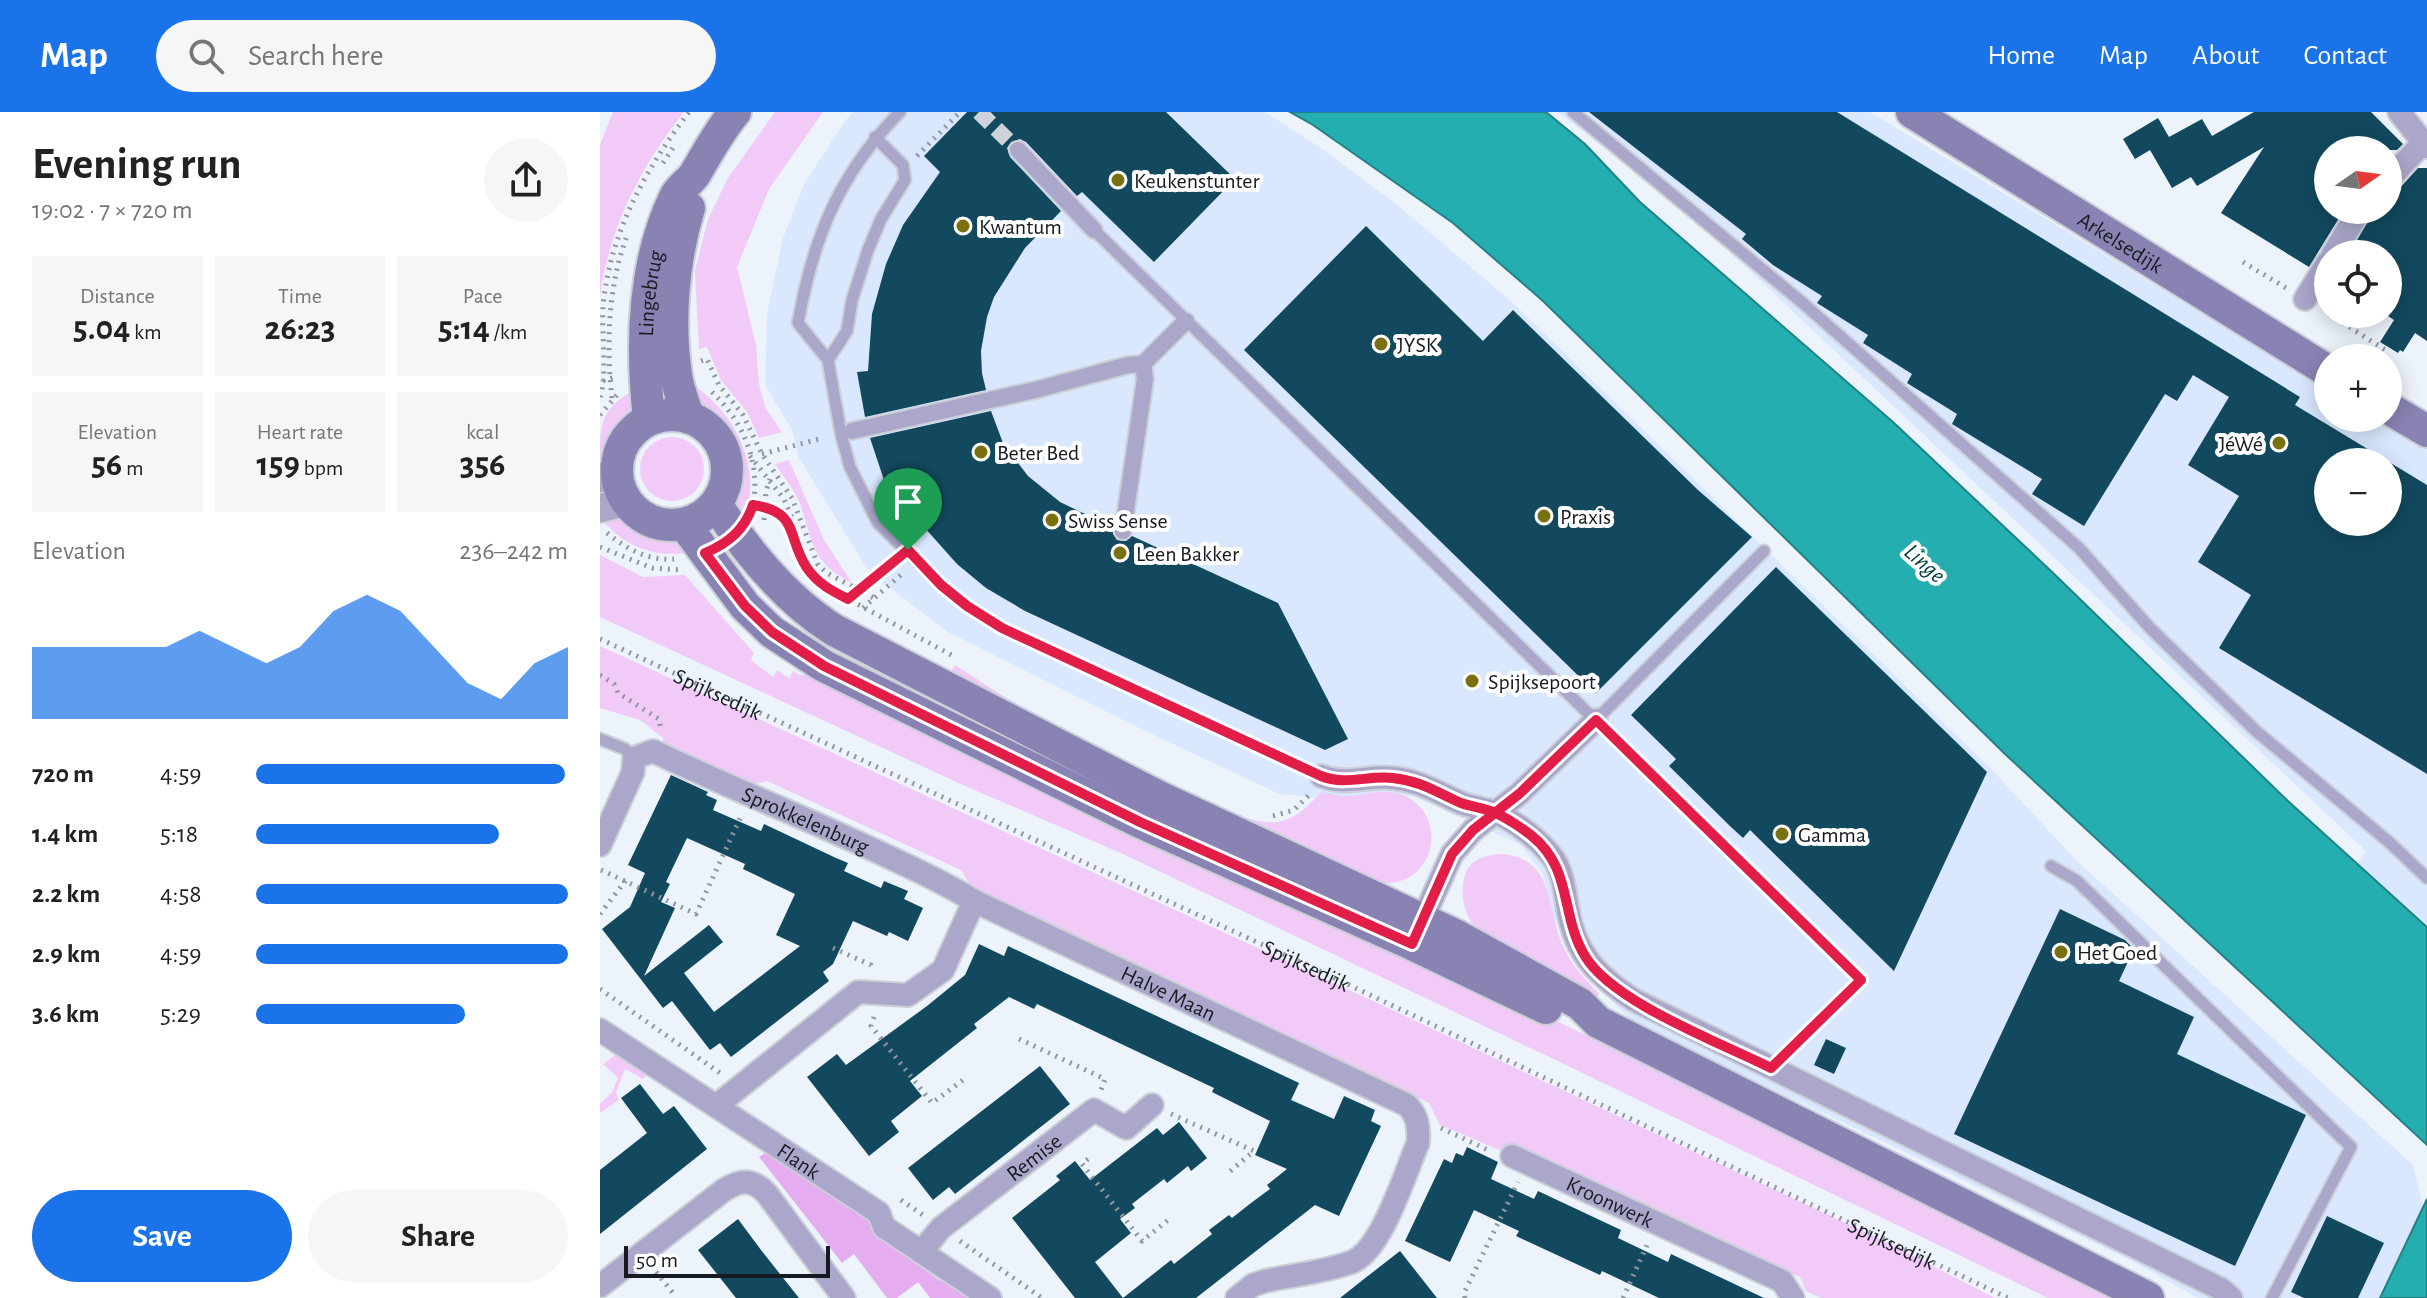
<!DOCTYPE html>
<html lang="en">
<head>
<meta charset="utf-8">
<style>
  :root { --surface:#fff; --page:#f6f6f6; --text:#222; --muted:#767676; --accent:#1a73e8 }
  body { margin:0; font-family:"Alegreya Sans",sans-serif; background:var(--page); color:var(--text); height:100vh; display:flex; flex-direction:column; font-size:30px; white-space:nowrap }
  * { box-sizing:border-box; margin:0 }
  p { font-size:26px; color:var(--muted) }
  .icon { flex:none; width:44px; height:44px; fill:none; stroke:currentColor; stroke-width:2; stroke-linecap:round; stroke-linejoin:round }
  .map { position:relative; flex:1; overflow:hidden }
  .panel { display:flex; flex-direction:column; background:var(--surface); width:600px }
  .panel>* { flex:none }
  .needle { width:52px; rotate:76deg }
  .tools { position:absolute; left:1714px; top:24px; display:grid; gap:16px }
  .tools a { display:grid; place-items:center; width:88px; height:88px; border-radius:50%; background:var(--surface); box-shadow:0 4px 20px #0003; font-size:40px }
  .scale { position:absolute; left:24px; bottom:20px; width:206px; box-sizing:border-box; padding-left:8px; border:4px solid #161b22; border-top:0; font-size:22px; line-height:28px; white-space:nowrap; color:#161b22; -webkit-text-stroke:6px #fff; paint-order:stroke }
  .pin { position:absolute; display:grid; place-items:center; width:68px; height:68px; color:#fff; margin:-82px -34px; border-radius:50% 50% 50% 0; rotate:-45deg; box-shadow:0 0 8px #0007 }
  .pin .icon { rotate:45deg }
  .round { display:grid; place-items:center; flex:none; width:84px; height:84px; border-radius:42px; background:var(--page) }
  .headline { display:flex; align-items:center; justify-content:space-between; height:136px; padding:0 32px }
  h1 { font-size:44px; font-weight:700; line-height:60px }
  .metrics { display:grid; grid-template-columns:repeat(3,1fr); gap:12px; height:136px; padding:8px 32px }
  .metrics div { display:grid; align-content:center; border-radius:0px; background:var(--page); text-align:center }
  .metrics b { font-size:34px; font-weight:700 }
  .metrics small { font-size:22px; font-weight:400 }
  .metrics p { font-size:22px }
  .chart { height:224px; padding:16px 32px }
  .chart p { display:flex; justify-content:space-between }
  .chart svg { width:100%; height:144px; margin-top:8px; fill:var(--accent); opacity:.7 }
  .button { display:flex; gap:16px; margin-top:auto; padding:16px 32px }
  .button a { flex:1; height:92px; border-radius:48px; background:var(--accent); color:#fff; font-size:32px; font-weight:700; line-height:92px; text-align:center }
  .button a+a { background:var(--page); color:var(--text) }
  ul { padding:0 32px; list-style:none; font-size:26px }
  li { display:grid; grid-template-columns:128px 96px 1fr; align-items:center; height:60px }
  li i { height:20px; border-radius:10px; background:var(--accent) }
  header { display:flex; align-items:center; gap:48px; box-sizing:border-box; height:112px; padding:0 40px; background:var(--accent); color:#fff }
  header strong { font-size:38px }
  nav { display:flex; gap:44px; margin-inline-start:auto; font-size:28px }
  .search { width:560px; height:72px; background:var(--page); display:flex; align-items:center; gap:20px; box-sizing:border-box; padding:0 28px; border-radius:44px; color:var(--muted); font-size:30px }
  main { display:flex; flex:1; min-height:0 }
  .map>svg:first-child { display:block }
</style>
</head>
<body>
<header>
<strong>Map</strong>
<div class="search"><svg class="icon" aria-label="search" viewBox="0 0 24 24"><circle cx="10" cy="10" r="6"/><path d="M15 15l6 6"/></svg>Search here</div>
<nav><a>Home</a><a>Map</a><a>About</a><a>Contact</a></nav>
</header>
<main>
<section class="panel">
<div class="headline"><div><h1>Evening run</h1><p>19:02 · 7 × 720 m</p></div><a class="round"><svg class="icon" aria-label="share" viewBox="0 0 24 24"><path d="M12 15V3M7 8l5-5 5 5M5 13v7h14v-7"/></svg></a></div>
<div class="metrics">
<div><p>Distance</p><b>5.04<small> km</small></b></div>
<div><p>Time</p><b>26:23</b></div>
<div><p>Pace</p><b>5:14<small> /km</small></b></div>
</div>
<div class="metrics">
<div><p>Elevation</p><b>56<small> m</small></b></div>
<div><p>Heart rate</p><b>159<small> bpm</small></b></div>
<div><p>kcal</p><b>356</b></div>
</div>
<div class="chart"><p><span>Elevation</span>236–242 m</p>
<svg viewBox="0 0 160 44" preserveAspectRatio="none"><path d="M0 44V22L10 22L20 22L30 22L40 22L50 17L60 22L70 27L80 22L90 11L100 6L110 11L120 22L130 33L140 38L150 27L160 22V44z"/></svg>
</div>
<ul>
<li><b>720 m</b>4:59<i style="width:99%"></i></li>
<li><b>1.4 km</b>5:18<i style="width:78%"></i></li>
<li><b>2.2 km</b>4:58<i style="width:100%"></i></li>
<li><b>2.9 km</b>4:59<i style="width:100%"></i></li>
<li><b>3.6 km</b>5:29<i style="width:67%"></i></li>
</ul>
<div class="button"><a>Save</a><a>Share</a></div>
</section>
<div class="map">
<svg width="1827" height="1186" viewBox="0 0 1827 1186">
  <rect width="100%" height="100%" fill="#edf3fb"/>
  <path fill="#d9e8ff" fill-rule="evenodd" d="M253 0H665L718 34 800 95 914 192 1393 659 1478 750 1813 1053 1826 1108 1793 1186H1598L1528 1147 1033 910 996 874 981 853 954 805 943 762 921 733 813 684 733 687 679 682 541 617 348 520 269 460 199 346 192 318 165 273 167 202 182 129 204 72 245 9Z
    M958 0H1270L1728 278V306H1774L1827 338V812L1757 752 1766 739 1083 96ZM1728 350H1788V410H1728Z"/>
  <path fill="#f1caf8" d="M13 0H84C41 54 9 116 0 185V33Z
    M175 0H223L169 77 137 155 156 233 159 272 166 297 182 320 159 326 147 300 121 268 107 235 99 237 95 159 108 107 128 66Z
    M91 272C135 298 166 360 142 409L133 390 138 359 132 330 124 316 100 293Z
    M36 277 34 297 0 350C0 311 0 297 36 277Z
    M40 357a32 32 0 1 1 64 0a32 32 0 1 1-64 0Z
    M189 348 224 428 252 471C208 448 214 429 199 389 193 376 183 364 175 352Z
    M14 403 81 429 91 440C55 447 22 434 0 405Z
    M0 443 43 465 85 463 154 541 151 548 173 565 177 558 189 566 193 559 199 563H219L894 878 1516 1186H1448L966 953 523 742 363 673 0 505Z
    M0 534 773 889 1284 1129 1395 1186H1221L1206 1179 1200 1165 919 1035 907 1041 840 1013 829 991 377 784 361 758 167 669 151 673 63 630V626L40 608 0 596Z
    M355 553 417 593 625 700C671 714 687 719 721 680 729 681 737 684 745 684 765 684 780 676 800 682 847 698 839 766 791 771 778 772 762 766 749 762L348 564Z
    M899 742C950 744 947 786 959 824 966 846 982 866 999 881L996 892C966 874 891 835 872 811 863 798 860 778 865 763 871 747 883 744 899 742Z
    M15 943 49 961 43 967 25 957 16 981 19 988 0 1001V992L12 980 18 966 3 952Z"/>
  <path fill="#e5adf0" d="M168 1039 266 1105 273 1116 315 1147 314 1150 340 1169 343 1165 372 1186H330L318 1170 297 1186H287L254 1142 242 1151 159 1045Z"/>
  <path fill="#25aeaf" stroke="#208285" stroke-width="2" d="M690 0H946L985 32 1040 90 1293 310 1451 459 1689 690 1827 815V1033L1405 642 943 189 853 111 713 13Z
    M1827 1087V1186H1780Z"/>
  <path fill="#12495e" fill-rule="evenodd" d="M367 0H566L635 67 554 150 482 80 477 84 426 30 420 27 411 30 407 36 410 45 461 99 425 136 394 185 387 205 381 239 382 261 386 278 265 305 257 260 268 259 272 202 286 152 303 113 340 60 324 44Z
    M989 0H1237L1700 285 1695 293 1827 373V662L1619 536 1651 483 1598 450 1639 384 1588 353 1629 285 1593 263 1577 289 1565 282 1484 414 1432 382 1442 367 1352 312 1357 302 1307 271 1312 262 1263 231 1268 223 1217 191 1222 184 1173 153 1142 127 1146 122ZM1728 350H1788V410H1728Z
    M1654 0H1771L1803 32 1797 38H1728V98H1744L1709 155 1621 101 1664 35 1597 74 1591 65 1572 76 1550 38 1535 47 1523 27 1558 6 1569 25 1602 7 1612 24Z
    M1818 56H1827V229L1815 221 1803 240 1800 238 1798 241 1780 230 1794 208 1788 204V142H1749L1774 98H1788V82L1798 78Z
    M766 114 883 229 913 198 1098 378 1152 425 996 581 644 238Z
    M391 299 403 331 428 364 460 390 512 415 513 422 517 428 526 429 532 424 678 491 748 627 725 638 425 499 386 476 357 452 324 415 293 364 284 368 270 326Z
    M1176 455 1387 660 1294 859 1150 718 1143 726 1131 715 1069 654 1076 647 1031 603Z
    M71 663 108 680 106 683 117 688 113 698 161 719 164 712 236 746 248 751 244 759 281 776 284 769 308 779 304 787 323 796 308 829 289 820 287 824 253 809 233 852 223 860 229 869 131 945 120 931 110 938 72 889 63 896 2 817 30 795 45 761 28 753ZM87 726 145 752 143 757 195 782 176 823 200 834 114 900 84 861 123 830 109 813 44 864 75 796 61 790 70 772 66 770Z
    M1460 797 1525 828 1534 837 1519 869 1594 905 1577 942 1706 1003 1635 1154 1354 1022Z
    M379 832 404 844 408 834 699 971 691 988 734 1007 744 984 775 998 771 1009 781 1014 739 1104 715 1093 596 1186H475L412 1106 460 1068 456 1064 475 1049 490 1068 557 1016 563 1023 579 1010 607 1046 591 1059 588 1054 567 1071 564 1067 532 1092 535 1096 520 1107 531 1121 495 1150 523 1186 571 1148 574 1152 612 1122 609 1118 629 1103 632 1106 651 1091 670 1077 667 1073 687 1057 655 1043 670 1009 612 980 614 976 437 892 434 897 409 885 374 912 377 916 310 969 322 984 291 1009 299 1020 269 1044 207 965 237 942 246 953 327 894 365 863Z
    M1226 927 1246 936 1234 962 1214 953Z
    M440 954 470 992 355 1082 349 1075 333 1088 308 1056Z
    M40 972 63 1002 74 994 107 1037 0 1122V1058L47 1021 21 986Z
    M867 1035 898 1050 891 1067 934 1087 938 1079 1021 1118 1018 1126 1068 1150 1071 1142 1164 1186H1059L1002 1159 1000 1163 916 1124 919 1119 874 1098 850 1150 805 1129 844 1047 852 1051 856 1041 863 1044Z
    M1727 1104 1784 1131 1758 1186H1704L1691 1180Z
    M138 1107 161 1138 199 1186H136L98 1138Z
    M800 1139 837 1186H740L764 1167Z"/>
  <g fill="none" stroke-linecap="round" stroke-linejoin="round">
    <path stroke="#cdd3da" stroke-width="16" stroke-dasharray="16 8" stroke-linecap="butt" d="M379 0 418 38"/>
    <g stroke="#cbd0d8" stroke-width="15">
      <path id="service" d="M300 0C239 62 213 126 198 211L228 248 241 322 250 355 278 411 341 473 367 494 402 516 721 664
        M973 0 1204 192 1479 436 1550 516 1656 619 1789 730 1827 766
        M494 118 1261 868 1171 956
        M228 248 247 219 252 188 268 138 281 107 305 68 303 53 275 25
        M996 608 1164 439
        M0 627 25 637 34 646
        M1451 754 1477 769 1751 1035 1672 1186"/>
    </g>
    <g stroke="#cbd0d8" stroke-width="20">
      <path id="pedestrian" d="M418 38 494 118
        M543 252 586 209
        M252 319 435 278 528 253 543 252 545 267 523 419"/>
    </g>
    <g stroke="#cbd0d8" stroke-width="26">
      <g id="minor">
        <path d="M1799 0 1827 35"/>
        <path d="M1788 68 1823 31"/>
        <path d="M1733 142 1760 98"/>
        <path d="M1705 187 1728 150"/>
        <path d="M721 664C746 674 768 663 793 666 821 669 836 680 861 691 872 695 885 696 896 701 916 710 940 728 953 746 963 759 965 782 968 798 975 842 998 864 1034 888L1621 1177 1631 1186"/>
        <path id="s2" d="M0 733 33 660 34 646 53 639C132 677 214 709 293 747 321 760 349 773 374 789"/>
        <path d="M817 820 852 742 873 718 919 682 996 608"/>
        <path id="s3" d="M0 918 279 1101 284 1115 390 1186"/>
        <path id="s4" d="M116 994 258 880 308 883 343 858 374 789 807 993C818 1004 819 1016 818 1031 805 1061 782 1138 752 1150 725 1160 693 1163 665 1169L653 1173 637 1186"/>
        <path id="s5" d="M912 1044 1182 1169 1193 1186"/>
        <path id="s6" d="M321 1140 341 1116 494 998 526 1016 552 993"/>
        <path d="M0 1174 124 1078C141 1067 153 1067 167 1082L244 1186"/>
      </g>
    </g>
    <g stroke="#cbd0d8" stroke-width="32">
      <path id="tertiary" d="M0 366 16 359
        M0 396 26 390"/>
    </g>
    <g stroke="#cbd0d8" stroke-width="36">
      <g id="secondary">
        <path id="s7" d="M1312 0 1728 259"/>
        <path d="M1788 296 1827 319"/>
        <circle cx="72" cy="358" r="55"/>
        <path d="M88 305C84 291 78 277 76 263 68 209 73 148 89 96"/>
        <path id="s8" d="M49 307C41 234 42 153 75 85 80 75 90 70 95 62 108 40 119 19 135 0"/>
        <path d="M116 392C147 440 185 487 234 518L557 684 857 824 980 892 998 910 1548 1186"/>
        <path d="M84 412 145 494 172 520 224 554 540 710 812 832 946 896"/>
      </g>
    </g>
    <g stroke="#91969e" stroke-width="5" stroke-dasharray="2 6" stroke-linecap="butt">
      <path d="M317 44 360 0"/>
      <path d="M63 51 75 33"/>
      <path d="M1643 150 1686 176"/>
      <path d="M1729 202 1787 239"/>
      <path d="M101 249 107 247 119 273 143 303 162 342 192 386 218 453 227 461 274 486"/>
      <path d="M3 269 18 264"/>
      <path d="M112 280C143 309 161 351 153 393"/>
      <path d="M0 285C8 264 1 219 3 194 10 121 45 58 89 0"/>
      <path d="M12 286C6 234 8 173 27 124"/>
      <path d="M0 303 17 283"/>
      <path d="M162 342 223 326"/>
      <path d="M150 344 184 387 191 404 189 411 194 427 211 460"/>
      <path d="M153 393 177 398 189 411"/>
      <path d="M164 408 166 379 170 367"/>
      <path d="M7 421C27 437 48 449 74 447"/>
      <path d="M0 435 52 456 82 458"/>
      <path d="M237 481 355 545"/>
      <path d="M248 487 294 450"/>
      <path d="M263 496 303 461"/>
      <path id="s1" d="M0 527 726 862 1408 1186"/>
      <path d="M0 563 14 572 18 581 59 607 61 619"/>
      <path d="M673 704 694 698 710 682"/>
      <path d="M1 758 96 802 142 702"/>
      <path d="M0 802 26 768"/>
      <path d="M233 836 271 853 272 857"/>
      <path d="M0 877 120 961"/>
      <path d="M274 905 271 914 332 991 367 965"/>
      <path d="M419 927 505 967 501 978"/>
      <path d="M571 1002 654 1039 627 1062"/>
      <path d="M841 1016 890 1039"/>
      <path d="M488 1047 482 1052 542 1129 572 1105"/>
      <path d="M301 1088 323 1103"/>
      <path d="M360 1129 442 1186"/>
      <path d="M56 1160 73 1181"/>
      <path d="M865 1186 864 1181 918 1070"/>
      <path d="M1023 1186 1048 1131"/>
    </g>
    <use href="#service" stroke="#aba7ca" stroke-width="11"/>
    <use href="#pedestrian" stroke="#aba7ca" stroke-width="16"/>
    <use href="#minor" stroke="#aba7ca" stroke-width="22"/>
    <use href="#tertiary" stroke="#aba7ca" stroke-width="28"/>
    <use href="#secondary" stroke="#8983b4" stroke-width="32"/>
  </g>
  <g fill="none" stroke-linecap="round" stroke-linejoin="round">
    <g stroke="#fff" stroke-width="16">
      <path id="route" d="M308 438 248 487C232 479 218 472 207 456 186 424 200 400 153 393 145 417 129 431 105 441L145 494 172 520 224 554 540 710 812 832 852 742 873 718 919 682 996 608 1261 868 1171 956C1121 931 1012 890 985 844 960 803 973 757 932 724 922 716 908 707 896 701 885 696 872 695 861 691 836 680 821 669 793 666 768 663 746 674 721 664L402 516 367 494 341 473 308 438"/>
    </g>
    <use href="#route" stroke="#e11d48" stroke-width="10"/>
  </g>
  <g fill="#79700f" stroke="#fff" stroke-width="3">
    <circle cx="518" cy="68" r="8"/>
    <circle cx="363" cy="114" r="8"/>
    <circle cx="781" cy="232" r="8"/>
    <circle cx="1679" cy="331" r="8"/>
    <circle cx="381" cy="340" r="8"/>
    <circle cx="944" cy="404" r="8"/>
    <circle cx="452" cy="408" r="8"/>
    <circle cx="520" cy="441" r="8"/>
    <circle cx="872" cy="569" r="8"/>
    <circle cx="1182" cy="722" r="8"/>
    <circle cx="1461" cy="840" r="8"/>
  </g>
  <g text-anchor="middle" stroke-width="8" stroke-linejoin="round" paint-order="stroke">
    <g font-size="22" fill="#161b22" stroke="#fff" text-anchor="start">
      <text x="534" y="76">Keukenstunter</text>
      <text x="379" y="122">Kwantum</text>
      <text x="797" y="240">JYSK</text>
      <text x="1663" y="339" text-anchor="end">JéWé</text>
      <text x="397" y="348">Beter Bed</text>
      <text x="960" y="412">Praxis</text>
      <text x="468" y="416">Swiss Sense</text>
      <text x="536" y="449">Leen Bakker</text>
      <text x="888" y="577">Spijksepoort</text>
      <text x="1198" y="730">Gamma</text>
      <text x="1477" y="848">Het Goed</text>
    </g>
    <g font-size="22" fill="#161b22" stroke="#fff">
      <text dy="8" stroke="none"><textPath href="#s7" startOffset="246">Arkelsedijk</textPath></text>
      <text dy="8" stroke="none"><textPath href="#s8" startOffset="126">Lingebrug</textPath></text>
      <text dy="8" stroke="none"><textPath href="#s1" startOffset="130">Spijksedijk</textPath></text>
      <text dy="8" stroke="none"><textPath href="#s2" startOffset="282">Sprokkelenburg</textPath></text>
      <text dy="8" stroke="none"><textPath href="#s1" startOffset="778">Spijksedijk</textPath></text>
      <text dy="8" stroke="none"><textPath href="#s4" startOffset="566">Halve Maan</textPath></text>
      <text dy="8" stroke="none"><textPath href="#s6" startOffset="148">Remise</textPath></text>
      <text dy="8" stroke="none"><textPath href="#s3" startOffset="238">Flank</textPath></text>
      <text dy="8" stroke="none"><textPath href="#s5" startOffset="108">Kroonwerk</textPath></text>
      <text dy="8" stroke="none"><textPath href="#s1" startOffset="1426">Spijksedijk</textPath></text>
    </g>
    <g font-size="24" font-style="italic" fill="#034040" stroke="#fff">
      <text transform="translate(1325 451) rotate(42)" y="8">Linge</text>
    </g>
  </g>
</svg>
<div class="tools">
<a><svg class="needle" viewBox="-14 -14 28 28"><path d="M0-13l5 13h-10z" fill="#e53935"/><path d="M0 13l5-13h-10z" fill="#767676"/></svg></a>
<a><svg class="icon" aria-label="locate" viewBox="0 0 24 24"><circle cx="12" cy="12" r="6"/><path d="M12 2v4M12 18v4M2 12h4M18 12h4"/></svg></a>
<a>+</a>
<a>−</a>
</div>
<div class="scale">50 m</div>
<div class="pin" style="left:308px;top:438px;background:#1e9e55"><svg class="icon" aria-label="arrive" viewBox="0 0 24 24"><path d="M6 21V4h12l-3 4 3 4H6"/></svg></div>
</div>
</main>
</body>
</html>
